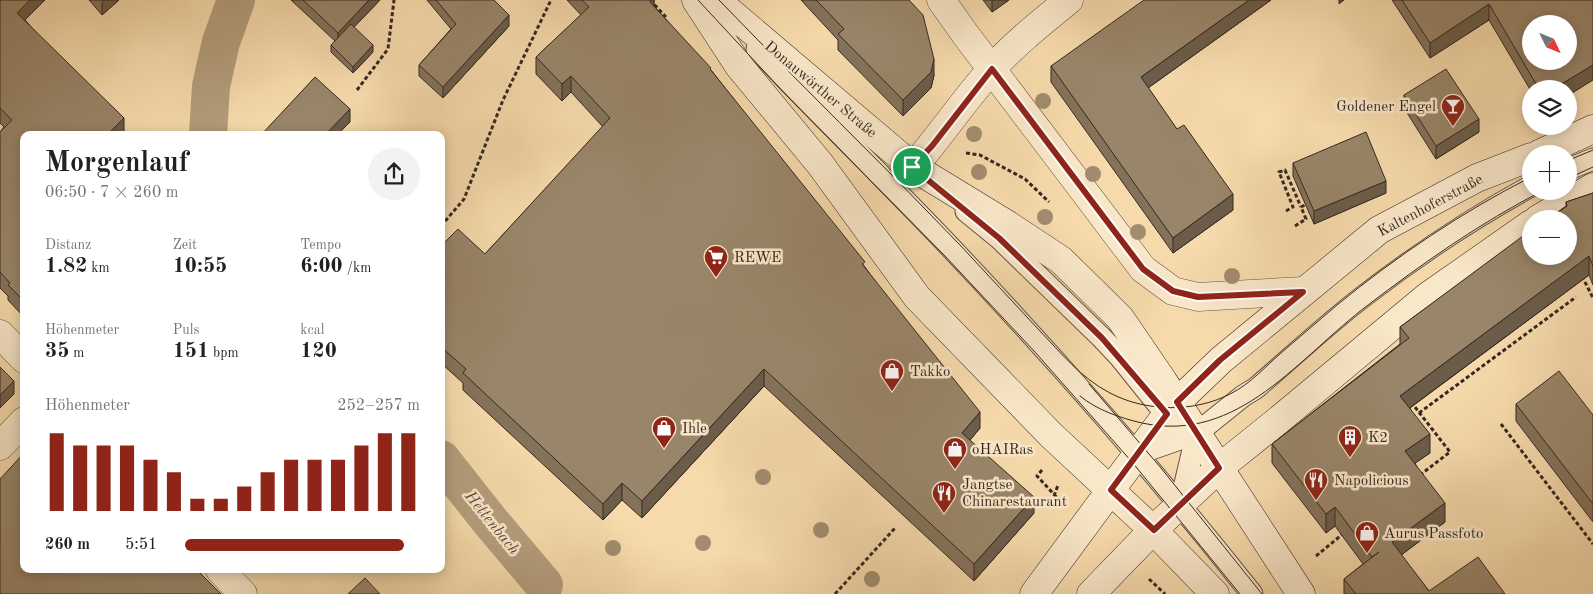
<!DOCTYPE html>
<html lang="de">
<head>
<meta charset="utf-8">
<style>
  :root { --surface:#fff; --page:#f2f2f2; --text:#202124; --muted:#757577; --accent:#8f2418 }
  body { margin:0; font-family:"Old Standard TT",serif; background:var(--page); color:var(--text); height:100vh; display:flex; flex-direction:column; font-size:19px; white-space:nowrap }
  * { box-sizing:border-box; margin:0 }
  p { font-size:16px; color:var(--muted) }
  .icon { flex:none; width:28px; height:28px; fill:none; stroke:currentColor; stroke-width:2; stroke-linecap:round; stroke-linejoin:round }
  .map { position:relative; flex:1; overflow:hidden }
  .details { position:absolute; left:20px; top:131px; width:425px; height:442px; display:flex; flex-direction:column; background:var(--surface); border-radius:10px; box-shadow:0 2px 12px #0003 }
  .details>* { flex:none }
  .needle { width:32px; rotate:133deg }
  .fabs { position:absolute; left:1522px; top:15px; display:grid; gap:10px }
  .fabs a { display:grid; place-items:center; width:55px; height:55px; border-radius:50%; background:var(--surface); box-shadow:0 2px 12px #0003; font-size:25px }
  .pin { position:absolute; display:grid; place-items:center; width:42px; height:42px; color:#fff; margin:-21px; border:2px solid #fff; border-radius:50%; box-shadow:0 1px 5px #0007 }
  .round { display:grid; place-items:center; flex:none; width:52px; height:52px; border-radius:26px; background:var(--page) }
  .headline { display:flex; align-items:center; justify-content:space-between; height:85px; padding:0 25px }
  h1 { font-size:28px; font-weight:800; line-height:38px }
  .stats { display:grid; grid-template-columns:repeat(3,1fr); gap:8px; height:85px; padding:5px 25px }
  .stats div { display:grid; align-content:center }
  .stats b { font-size:21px; font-weight:800 }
  .stats small { font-size:14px; font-weight:400 }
  .stats p { font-size:14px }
  .chart { height:140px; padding:10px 25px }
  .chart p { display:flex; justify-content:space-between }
  .chart svg { width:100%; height:90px; margin-top:5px; stroke:var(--accent); stroke-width:6 }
  ul { padding:0 25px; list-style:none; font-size:16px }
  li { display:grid; grid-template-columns:80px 60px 1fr; align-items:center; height:38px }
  li i { height:12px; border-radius:6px; background:var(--accent) }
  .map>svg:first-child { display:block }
</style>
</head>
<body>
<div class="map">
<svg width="1593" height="594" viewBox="0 0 1593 594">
  <rect width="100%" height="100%" fill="#f6daac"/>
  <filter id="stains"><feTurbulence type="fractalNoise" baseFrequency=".004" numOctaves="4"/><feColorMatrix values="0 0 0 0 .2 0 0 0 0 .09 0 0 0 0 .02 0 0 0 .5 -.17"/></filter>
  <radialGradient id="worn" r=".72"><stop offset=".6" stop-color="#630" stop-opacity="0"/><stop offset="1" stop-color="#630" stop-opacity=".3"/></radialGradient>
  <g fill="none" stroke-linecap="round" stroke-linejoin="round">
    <path stroke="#b49d7c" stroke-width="38" d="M208 135 211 86 221 42 236 0
      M441 459 490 521 544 585"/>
    <g stroke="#655443" stroke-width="23">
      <path id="service" d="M757 49C822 116 888 182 952 249 1057 360 1157 474 1252 594
        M1569 169 1593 159
        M966 211 999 238 1102 338 1119 356 1160 407 1177 422
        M1137 454 1197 433 1243 396 1256 388C1291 358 1324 327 1360 299 1414 257 1471 219 1531 186
        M1180 505 1197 433"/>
    </g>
    <g stroke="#655443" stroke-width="29">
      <path id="minor" d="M941 0 965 34 1143 269 1173 291 1198 297 1303 291
        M913 167C941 135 964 100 992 69 1015 43 1042 22 1069 0
        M0 334 24 359
        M0 446 24 421
        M220 570 243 594"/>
    </g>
    <g stroke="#352820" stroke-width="29">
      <path id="secondary" d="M696 0 739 66 820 164 917 297 1051 435 1153 530 1215 594
        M716 0 913 167 1008 225 1061 260 1120 318 1163 381 1301 594
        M1539 154 1593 129
        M1538 219 1593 187
        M1034 594 1172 407 1221 360 1379 230 1477 178 1531 157
        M1091 594 1153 530 1219 468 1275 423 1428 296 1531 224"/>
    </g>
    <path stroke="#352820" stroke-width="3" stroke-dasharray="4 2.5" stroke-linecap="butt" d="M650 0 666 17
      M357 90 388 49 394 0
      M966 153 980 155 1025 179 1049 202
      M1286 211 1293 207 1279 172 1285 170 1301 207
      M441 226 464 199 503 100 551 0
      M1295 226 1306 219 1301 207 1305 205
      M1582 276 1593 298
      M1411 402 1450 452 1420 475
      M1419 413 1576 297
      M1501 424 1593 544
      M1042 470 1037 476 1061 502
      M1054 496 1058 485
      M1316 556 1344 533
      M1149 579 1165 594
      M835 594 896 527"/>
    <use href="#service" stroke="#f9e7c9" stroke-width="21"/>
    <use href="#minor" stroke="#f9e7c9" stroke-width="28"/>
    <use href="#secondary" stroke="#f9e7c9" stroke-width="28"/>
    <path stroke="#352820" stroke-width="1" d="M698 0 787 96 945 256 1035 352 1132 462 1240 594
      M719 0C798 83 881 162 960 245 986 273 1013 302 1039 330 1061 353 1081 378 1110 393 1146 412 1195 413 1232 393 1251 383 1265 367 1281 353 1300 337 1318 321 1337 305 1397 256 1462 212 1531 177
      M1569 160 1593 150
      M1569 178 1593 167
      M1089 384 1161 468 1262 594
      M1080 396C1097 410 1120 418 1142 423 1239 444 1299 357 1368 305 1423 263 1480 223 1542 191"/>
  </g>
  <g fill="#a28c6f">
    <circle cx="1043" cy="101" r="8"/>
    <circle cx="974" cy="134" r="8"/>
    <circle cx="979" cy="172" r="8"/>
    <circle cx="1093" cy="174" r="8"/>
    <circle cx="1045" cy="217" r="8"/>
    <circle cx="1138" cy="232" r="8"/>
    <circle cx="1232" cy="276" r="8"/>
    <circle cx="763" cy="477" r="8"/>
    <circle cx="821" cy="530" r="8"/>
    <circle cx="703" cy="543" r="8"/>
    <circle cx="613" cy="548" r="8"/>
    <circle cx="872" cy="579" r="8"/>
  </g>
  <path fill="#84725a" stroke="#352820" d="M0 0H45L25 20 124 133 122 135H24V317L8 300V296L0 288V132L4 127 0 123Z
    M89 0H119L102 15Z
    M291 0H380L354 27 373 52 353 73 331 52V45L335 41Z
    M427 0H494L509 26 443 98 419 76V65L451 29Z
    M567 0H654V6L711 70 865 267 980 428 970 440 1034 513 974 581 764 386 642 518 622 500 603 520 463 390V383L441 363V246L485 254 603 127 571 92 562 101 536 74V57L581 15Z
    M801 0H909L934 75 931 88 903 116 838 50V40Z
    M983 0H1009L992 12Z
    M1271 0 1148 88 1233 210 1173 253 1051 82V66Z
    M1392 0H1593L1569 89H1531V91L1489 20 1430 58Z
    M1404 95 1479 132 1436 159 1404 108Z
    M1293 163 1386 193 1314 224 1293 176Z
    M1593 193V285L1589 275 1410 408 1430 453 1415 463 1445 522 1401 555 1429 591 1505 594H1344V579L1363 564 1335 526 1326 533 1272 463V444L1400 344V327L1566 206V202Z
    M1516 404 1593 415V522L1516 421Z"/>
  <path fill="#6b5d4a" stroke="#352820" d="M30 0H45L17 28V13Z
    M104 0H119L102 15V2Z
    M369 0H380L338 44V33Z
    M651 0H654V14L650 2Z
    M992 0H1009L992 12Z
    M1249 0H1271L1141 93V77Z
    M1339 0H1344L1339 4Z
    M1489 4V20L1430 58V43Z
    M509 15V26L443 98V87Z
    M373 45V52L353 73V67Z
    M934 59V75L931 88 903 116V100Z
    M1593 65V80L1569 95V89H1553Z
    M571 76V92L562 101V84Z
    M350 109V122L337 135H325Z
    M124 118V133L122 135H107Z
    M1479 119V132L1436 159V146Z
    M1386 181V193L1314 224V211Z
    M1233 194V210L1173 253V238Z
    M1589 256V275L1400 415V396Z
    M764 369V386L642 518V501Z
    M14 381V394L0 408V395Z
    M980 412V428L962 450V433Z
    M1430 434V453L1405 470V451Z
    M622 483V500L603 520V504Z
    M1034 497V513L974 581V564Z
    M1445 503V522L1392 562V542Z
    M1335 507V526L1326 533V514Z"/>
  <path fill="#998569" stroke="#352820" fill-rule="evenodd" d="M0 0H30L17 13 124 118 107 135H24V301L8 285 10 283 0 272V132L12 120 0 108Z
    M303 0H369L338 33Z
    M436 0H494L509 15 443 87 419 65 456 24Z
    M582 0H651L650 2 711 68 710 69 865 262 862 264 980 412 962 433 1034 497 974 564 764 369 642 501 622 483 603 504 463 373 466 369 441 347V246L458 229 485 254 610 118 571 76 562 84 536 57 589 7Z
    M816 0H909L923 15 934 59 931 72 903 100 838 34 844 29Z
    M1144 0H1249L1141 77 1177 129 1184 125 1233 194 1173 238 1051 66Z
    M1402 0H1593V65L1553 89H1539L1489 4 1430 43ZM1531 24H1569V61H1531Z
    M351 24 373 45 353 67 331 45Z
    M1446 69 1479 119 1436 146 1404 95Z
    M315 77 350 109 325 135H261Z
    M1366 132 1386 181 1314 211 1293 163Z
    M1593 193V266L1589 256 1400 396 1430 434 1405 451 1445 503 1392 542 1429 591 1478 557 1505 594H1356L1344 579 1379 552 1372 557 1335 507 1326 514 1272 444 1409 338 1400 327 1531 230V256H1569V219H1548L1567 206 1566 202Z
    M0 367 14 381 0 395Z
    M1559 371 1593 415V504L1516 404Z
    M24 453V570H197L221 594H0V479Z
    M365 578 380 594H348Z"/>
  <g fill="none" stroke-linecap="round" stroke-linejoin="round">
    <g stroke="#fff" stroke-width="10">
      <path id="route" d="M992 69 1143 269 1173 291 1198 297 1303 292 1220 360 1177 402 1219 468 1154 530 1111 490 1167 414 1102 338 999 238 912 167 932 146Z"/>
    </g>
    <use href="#route" stroke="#8f2418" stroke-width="6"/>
  </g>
  <defs>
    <g id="bar-pin" transform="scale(1.25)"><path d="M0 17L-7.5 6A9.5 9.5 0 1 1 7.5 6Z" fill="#8f2418" stroke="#f9e7c9"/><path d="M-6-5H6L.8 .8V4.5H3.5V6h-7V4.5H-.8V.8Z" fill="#fff"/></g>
    <g id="supermarket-pin" transform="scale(1.25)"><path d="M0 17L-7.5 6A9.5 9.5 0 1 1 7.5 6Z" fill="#8f2418" stroke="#f9e7c9"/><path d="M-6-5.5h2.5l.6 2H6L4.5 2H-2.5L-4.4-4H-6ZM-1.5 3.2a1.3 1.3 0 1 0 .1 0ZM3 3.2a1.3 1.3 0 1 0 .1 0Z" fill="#fff"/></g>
    <g id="shop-pin" transform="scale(1.25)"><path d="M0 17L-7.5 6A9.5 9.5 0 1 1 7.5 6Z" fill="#8f2418" stroke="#f9e7c9"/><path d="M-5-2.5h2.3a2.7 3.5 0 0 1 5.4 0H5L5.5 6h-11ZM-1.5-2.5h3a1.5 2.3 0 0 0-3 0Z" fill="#fff"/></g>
    <g id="building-pin" transform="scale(1.25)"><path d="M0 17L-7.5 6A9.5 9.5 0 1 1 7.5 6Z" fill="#8f2418" stroke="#f9e7c9"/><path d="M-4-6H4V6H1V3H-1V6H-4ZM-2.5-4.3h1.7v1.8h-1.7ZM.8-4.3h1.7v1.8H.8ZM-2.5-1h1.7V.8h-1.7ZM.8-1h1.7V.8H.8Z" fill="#fff"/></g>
    <g id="restaurant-pin" transform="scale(1.25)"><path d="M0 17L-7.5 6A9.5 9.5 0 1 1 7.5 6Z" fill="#8f2418" stroke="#f9e7c9"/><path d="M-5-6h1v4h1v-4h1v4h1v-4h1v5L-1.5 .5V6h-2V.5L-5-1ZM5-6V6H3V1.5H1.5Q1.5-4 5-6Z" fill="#fff"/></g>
  </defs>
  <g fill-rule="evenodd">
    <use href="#bar-pin" x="1453" y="106"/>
    <use href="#supermarket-pin" x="716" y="257"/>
    <use href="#shop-pin" x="892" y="371"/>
    <use href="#shop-pin" x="664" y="428"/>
    <use href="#building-pin" x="1350" y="437"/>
    <use href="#shop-pin" x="955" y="449"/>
    <use href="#restaurant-pin" x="1316" y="480"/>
    <use href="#restaurant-pin" x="944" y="493"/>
    <use href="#shop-pin" x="1367" y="533"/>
  </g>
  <g text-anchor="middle" stroke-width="5" stroke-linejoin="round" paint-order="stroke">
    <g font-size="15" fill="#352820" stroke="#f9e7c9">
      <text transform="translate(821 89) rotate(40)" y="5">Donauwörther Straße</text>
      <text transform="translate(1430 205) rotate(-28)" y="5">Kaltenhoferstraße</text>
    </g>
    <g font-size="15" fill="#352820" stroke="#f9e7c9" text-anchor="start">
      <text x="1436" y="111" text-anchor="end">Goldener Engel</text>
      <text x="734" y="262">REWE</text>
      <text x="910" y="376">Takko</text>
      <text x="682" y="433">Ihle</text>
      <text x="1368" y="442">K2</text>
      <text x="972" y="454">oHAIRas</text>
      <text x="1334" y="485">Napolicious</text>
      <text x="962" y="489">Jangtse<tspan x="962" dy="17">Chinarestaurant</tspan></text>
      <text x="1384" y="538">Aurus Passfoto</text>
    </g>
    <g font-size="16" font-style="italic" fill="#5b4b3c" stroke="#f9e7c9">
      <text transform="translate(493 522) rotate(51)" y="6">Hettenbach</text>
    </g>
  </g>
  <rect width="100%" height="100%" filter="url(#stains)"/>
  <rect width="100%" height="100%" fill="url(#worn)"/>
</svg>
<div class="fabs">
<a><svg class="needle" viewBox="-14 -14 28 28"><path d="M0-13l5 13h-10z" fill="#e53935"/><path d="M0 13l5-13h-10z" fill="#757577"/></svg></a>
<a><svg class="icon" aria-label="layers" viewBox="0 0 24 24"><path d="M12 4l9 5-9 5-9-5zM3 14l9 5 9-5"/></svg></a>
<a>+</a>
<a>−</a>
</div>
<div class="pin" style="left:912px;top:167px;background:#1e9e55"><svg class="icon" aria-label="arrive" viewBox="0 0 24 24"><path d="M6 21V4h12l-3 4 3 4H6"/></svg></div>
<section class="details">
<div class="headline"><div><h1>Morgenlauf</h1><p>06:50 · 7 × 260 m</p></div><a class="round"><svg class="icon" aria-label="share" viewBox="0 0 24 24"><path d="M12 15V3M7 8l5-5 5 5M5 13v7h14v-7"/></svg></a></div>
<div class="stats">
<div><p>Distanz</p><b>1.82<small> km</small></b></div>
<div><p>Zeit</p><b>10:55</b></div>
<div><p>Tempo</p><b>6:00<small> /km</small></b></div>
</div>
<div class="stats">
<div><p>Höhenmeter</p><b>35<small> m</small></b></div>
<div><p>Puls</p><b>151<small> bpm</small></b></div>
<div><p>kcal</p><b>120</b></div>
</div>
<div class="chart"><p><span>Höhenmeter</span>252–257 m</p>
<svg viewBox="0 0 160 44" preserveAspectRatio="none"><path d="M5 44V6M15 44V12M25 44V12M35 44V12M45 44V19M55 44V25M65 44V38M75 44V38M85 44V32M95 44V25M105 44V19M115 44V19M125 44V19M135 44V12M145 44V6M155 44V6"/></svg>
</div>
<ul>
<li><b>260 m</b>5:51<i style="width:93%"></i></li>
</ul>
</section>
</div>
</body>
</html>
